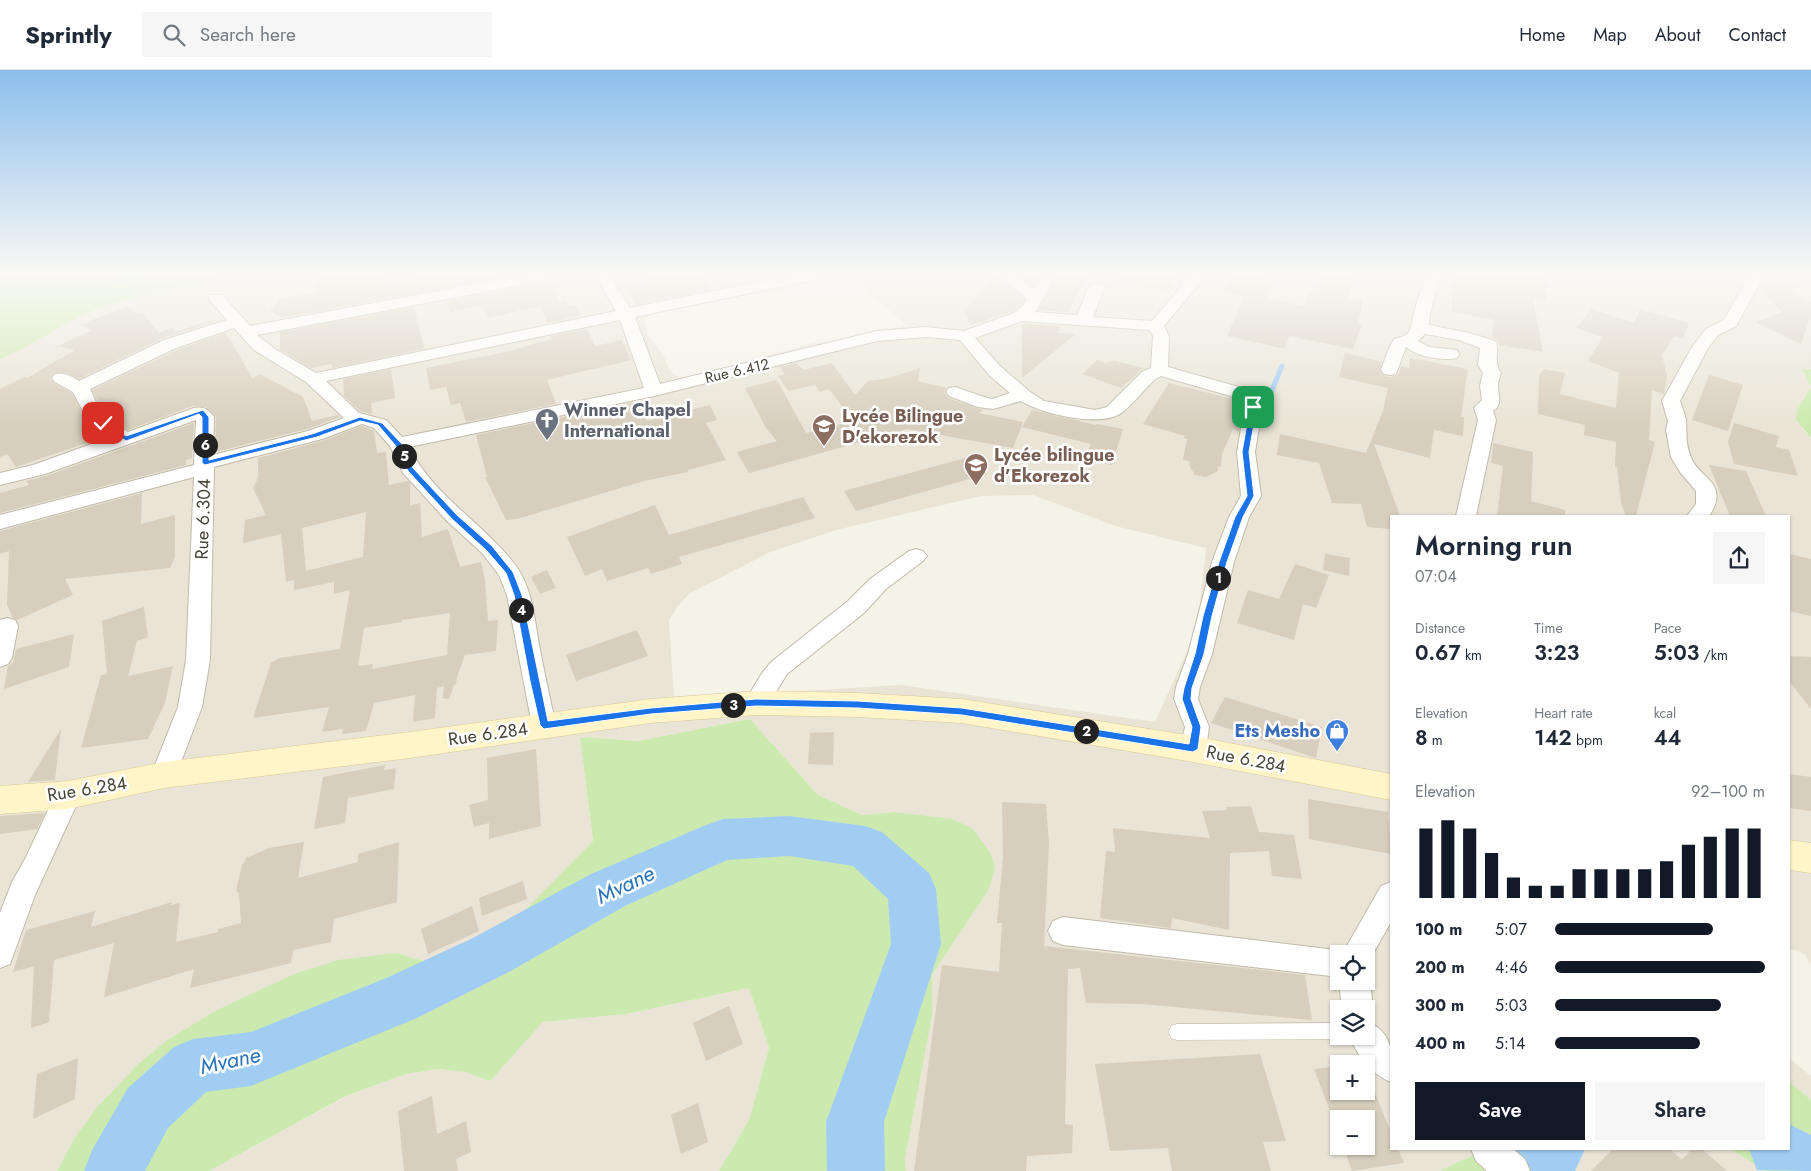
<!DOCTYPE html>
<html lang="en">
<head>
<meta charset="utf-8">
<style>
  :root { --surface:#fff; --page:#f6f6f7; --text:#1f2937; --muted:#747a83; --line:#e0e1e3; --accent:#111827 }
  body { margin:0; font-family:Jost,sans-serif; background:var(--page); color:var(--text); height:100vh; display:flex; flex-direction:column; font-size:19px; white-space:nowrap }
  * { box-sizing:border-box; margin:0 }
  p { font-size:16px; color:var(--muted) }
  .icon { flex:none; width:28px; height:28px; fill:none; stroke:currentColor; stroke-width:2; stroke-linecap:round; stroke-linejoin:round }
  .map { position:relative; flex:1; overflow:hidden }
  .panel { position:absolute; left:1390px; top:445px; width:400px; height:635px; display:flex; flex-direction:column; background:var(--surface); border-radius:0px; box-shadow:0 1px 4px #0004 }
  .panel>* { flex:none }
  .fabs { position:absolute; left:1330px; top:875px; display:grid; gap:10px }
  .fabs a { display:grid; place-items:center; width:45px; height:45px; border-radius:0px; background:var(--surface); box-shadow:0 1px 4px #0004; font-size:25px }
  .pin { position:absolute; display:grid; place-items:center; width:42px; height:42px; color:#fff; margin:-21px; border-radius:10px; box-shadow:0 2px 8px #0006 }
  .km { position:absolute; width:25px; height:25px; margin:-12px; border-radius:50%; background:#222; color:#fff; font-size:14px; line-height:25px; text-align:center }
  .round { display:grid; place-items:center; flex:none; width:52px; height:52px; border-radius:0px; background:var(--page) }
  .overview { display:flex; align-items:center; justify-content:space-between; height:85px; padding:0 25px }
  h1 { font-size:28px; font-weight:600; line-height:38px }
  .metrics { display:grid; grid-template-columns:repeat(3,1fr); gap:8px; height:85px; padding:5px 25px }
  .metrics div { display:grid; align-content:center }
  .metrics b { font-size:21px; font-weight:600 }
  .metrics small { font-size:14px; font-weight:400 }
  .metrics p { font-size:14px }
  .chart { height:140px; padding:10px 25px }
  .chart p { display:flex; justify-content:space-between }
  .chart svg { width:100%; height:90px; margin-top:5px; stroke:var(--accent); stroke-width:6 }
  .primary-button { display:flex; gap:10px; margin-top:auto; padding:10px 25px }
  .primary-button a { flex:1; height:58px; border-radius:0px; background:var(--accent); color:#fff; font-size:20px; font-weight:600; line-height:58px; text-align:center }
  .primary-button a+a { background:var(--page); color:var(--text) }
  ul { padding:0 25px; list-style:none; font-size:16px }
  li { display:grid; grid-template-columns:80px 60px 1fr; align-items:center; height:38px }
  li i { height:12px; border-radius:6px; background:var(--accent) }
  header { display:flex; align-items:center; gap:30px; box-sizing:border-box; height:70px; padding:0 25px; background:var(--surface); border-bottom:1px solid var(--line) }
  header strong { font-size:24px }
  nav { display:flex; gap:28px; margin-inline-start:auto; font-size:18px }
  .search { width:350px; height:45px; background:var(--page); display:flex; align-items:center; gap:12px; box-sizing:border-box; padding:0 18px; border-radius:0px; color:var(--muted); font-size:19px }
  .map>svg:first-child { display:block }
</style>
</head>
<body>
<header>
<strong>Sprintly</strong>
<div class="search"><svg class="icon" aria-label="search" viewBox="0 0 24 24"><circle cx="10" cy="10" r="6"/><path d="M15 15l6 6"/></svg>Search here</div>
<nav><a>Home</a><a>Map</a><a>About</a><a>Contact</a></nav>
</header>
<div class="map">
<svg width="1811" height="1101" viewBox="0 0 1811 1101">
  <rect width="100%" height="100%" fill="#f5f2e8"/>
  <path fill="#e9e4d6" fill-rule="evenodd" d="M232 204H1811V299L1802 300 1811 317 1797 340 1802 359 1811 368V895L1805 885 1799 881 1789 879V446H1391V1079H1487L1481 1082 1439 1101H906L905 1089 932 946V905L989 820 894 742 862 745 818 725 750 649 638 671 580 667 593 772 522 843 460 885 431 893 396 883 166 971 138 994 98 1036 75 1067 57 1101H0V289L97 238 128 229 210 212ZM844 210 857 212 906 255 870 264 809 274 693 307H678L669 300 663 284 647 263 644 249 654 242 735 227 779 221 817 211ZM1033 425 1115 456 1206 478 1197 559 1155 652 901 615 674 629 669 551 677 537 689 524 770 482 836 460 981 426ZM1339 884H1366V911H1339ZM1339 939H1366V966H1339ZM1339 994H1366V1021H1339ZM1339 1049H1366V1076H1339Z
    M749 918 769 978 749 1050 719 1101H209L347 1026 406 1004 438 999 465 1002 490 1011 542 952 626 944Z
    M1789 988 1811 1006V1030L1789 1011Z
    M1582 1079H1731L1765 1101H1567Z"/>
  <path fill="#cceaaf" d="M0 204H232C189 220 142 222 99 238 66 251 33 275 0 289Z
    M1802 299H1811V368L1796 350 1797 340 1811 317Z
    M750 649 818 725 862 745 894 742 953 749 973 759 991 784 995 797 989 820 932 905V946L905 1089 906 1101H719L749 1050 769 978 749 918 626 944 543 952 490 1011 465 1002 438 999 406 1004 346 1026 209 1101H57L75 1067 98 1036 138 994 166 971 215 941 294 904 338 890 396 883 431 893 460 885 522 843 593 771 580 667 638 671Z
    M1789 1011 1811 1030V1101H1765L1731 1079H1789Z
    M1487 1079H1582L1567 1101H1439Z"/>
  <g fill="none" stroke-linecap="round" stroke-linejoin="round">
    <path stroke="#a2cdf3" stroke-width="5" d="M116 210 144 204
      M1259 341 1272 320 1282 296"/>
    <path fill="#a2cdf3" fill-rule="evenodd" d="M789 746 865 756 882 762 929 803 936 819 941 874 884 1052 885 1101H827L826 1052 891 874 888 829 853 796 789 786 727 790 625 836 507 903 417 948 251 1016 206 1022 168 1058 145 1101H84L92 1080 128 1018 174 977 193 969 251 962 384 909 471 869 591 804 706 755 723 749Z
      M1789 1054 1811 1065V1101L1757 1100 1749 1079H1789Z
      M1510 1079H1585L1575 1101H1500Z"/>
  </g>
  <path fill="#d7cebd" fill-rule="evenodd" d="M315 204H383L384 213 442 204H521L281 248 270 240 277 233V229L318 222Z
    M644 204H699L711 220 635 235 625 216 648 211Z
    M998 204 1025 229 1022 235 1013 241 971 255 963 241Z
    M1018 204H1041L1033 216Z
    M1059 204H1089L1068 242 1038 240Z
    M1118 204H1179L1170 222 1117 213Z
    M1235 204H1266L1263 207 1275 211 1265 228 1305 236 1310 220 1317 221 1323 204H1356L1348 228 1363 231 1358 253 1362 254 1353 279 1289 266 1285 279 1227 266 1244 227 1221 221Z
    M1452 204H1547L1546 232 1533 229 1543 282 1499 275 1497 270 1492 268 1494 250 1452 242Z
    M1764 210 1793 216 1792 223 1811 232V244L1801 274 1755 252 1782 242 1760 218Z
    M551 212 560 232 566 230 568 236 576 235 581 246 547 253 541 236 487 248 483 235 450 242 446 231Z
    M127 236 137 243 142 242 159 263 172 258 176 262 211 250 213 252 163 268 79 309 65 302 54 303 50 308 54 313 72 323 84 346 107 366 16 397 7 384 0 387V319L25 307 27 308 75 280 59 276 92 260 80 255Z
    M414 237 424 279 332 298V294L311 298 280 280V262Z
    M1592 239 1634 253 1640 239 1689 253 1683 269 1674 266 1662 285 1667 306 1664 324 1652 320 1649 370 1655 372 1636 446H1626L1621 433 1617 397H1615L1616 372 1584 365 1585 355 1538 344 1539 305 1544 299 1565 303 1560 324 1616 338 1619 303 1588 291 1603 267 1576 258Z
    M1022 253 1061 256 1057 263 1076 264 1022 308Z
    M587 259 595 276 622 270 631 290 547 310 556 334 466 352 460 333 451 335 446 317 430 320 426 298 515 280V279L552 269 551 266Z
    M224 263 231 270 252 308 260 304 303 327 312 351 338 345 340 347 307 359 215 382 216 347 206 337 193 336 128 360 110 348 101 338 92 320 177 280Z
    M1345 283 1382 292 1380 301 1384 306 1390 307 1398 305 1401 296 1409 298 1410 288 1468 299 1461 347H1464L1463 366 1434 360 1430 388 1374 374 1400 446H1391V459L1367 457 1361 434 1332 433 1319 393 1277 385 1280 364 1366 383 1383 341 1388 318 1339 307Z
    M1097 290 1104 293 1115 291 1144 298 1121 318 1082 304Z
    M797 293 803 300 832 293 855 325 868 311 889 308 920 298 918 311 947 318 944 322 948 328 983 340 979 343 1023 352 1013 378 907 359 749 403 737 382 777 371 766 358 745 318 777 310 806 363 853 351 829 319 820 322 815 315 788 321 778 306 785 304 780 297Z
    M391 299 395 328 371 333 372 344 360 341 344 326 343 309Z
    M1709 305 1743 315 1728 361 1692 350Z
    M1169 313 1233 329 1243 336 1239 361 1233 359 1222 384 1221 397 1218 396V401L1206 407 1195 405 1189 395 1190 391 1183 390 1187 369 1184 368 1185 366 1143 354Z
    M640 331 647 351 710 335 717 350 706 353 726 390 688 400V402L644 411 517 449 506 450 485 407H487L476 365Z
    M1032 340 1096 355 1097 354 1123 359 1112 395 1085 389 1091 374 1022 357Z
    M194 353 192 388 186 390V395L0 443V423L29 415 26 411 46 406Z
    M1734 353 1779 366 1776 377 1789 380 1798 406 1734 394 1728 372Z
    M362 356 374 361 377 383 386 382 389 415 407 411 410 413V436L420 433 422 467 448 459 460 497 481 492 485 511 488 551 498 550 496 581 465 585 457 607 456 614 454 615 449 629 443 628 444 616 437 618 435 648 413 652 415 625 374 633 366 661 342 664 343 659 322 662 329 637 253 648 271 593 279 588 340 579 350 520 334 524V512L294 520V510L286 512 281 464 243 473 245 450 266 445 253 418 258 408V388L322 371ZM366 442 363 487 306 501 302 458ZM450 543 447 585 372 599 373 594 358 596 364 558 402 552V550Z
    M1493 373 1533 382 1531 431 1565 440V446H1497L1503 396 1491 393Z
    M973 386 987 404 856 441 844 421Z
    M1709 395 1746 401 1766 446H1730Z
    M142 423 141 454 175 445V487L170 498 65 509 73 525 17 550 13 548 7 535 9 481 0 484V461Z
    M803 427 815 448 679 487 682 494 651 504 648 498 607 511 602 499 585 506 567 467 655 435 669 465Z
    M1325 484 1350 488 1349 506 1323 500Z
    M1789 484 1811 489V546L1789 541Z
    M1295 494 1329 505 1316 538 1303 534 1294 570 1237 553 1248 520 1279 529Z
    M547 500 556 518 540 524 531 507Z
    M144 537 148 567 137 571 128 606 173 596 165 633 148 669 81 678 101 605 107 604 102 551Z
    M637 560 648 586 576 611 566 585Z
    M74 564 69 597 4 619 8 596 13 593 16 579Z
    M1789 586 1811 587V639L1789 611Z
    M1225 627 1322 657 1316 688 1211 653Z
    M61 659 55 710 28 712Z
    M834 662 833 695 808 694 810 663Z
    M536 679 541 756 489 769V753L474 757 469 735 488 730 487 688Z
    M385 695 384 700 396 698 394 719 348 728 345 753 314 759 323 707Z
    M1789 704 1811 707V741L1789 738Z
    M1308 729 1388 742 1391 784 1309 769Z
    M1002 732 1046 734 1049 773 1044 876 1305 905 1312 950 1143 934 1086 933 1080 898 1068 899 1065 1054 1073 1055 1072 1083 1027 1086 1026 1101H914L942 895 999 902 1002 853H997L1003 787Z
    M1251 736 1259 762 1294 765 1302 809 1272 806 1269 781 1230 783 1229 860 1172 848 1171 858 1100 848 1106 781 1115 782 1113 758 1210 768 1202 741 1227 740 1226 737Z
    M45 743 37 759 0 764V746Z
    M304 772 298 808 358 792V784L399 772 397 832 334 849 331 872 293 880 291 893 190 918 194 899 104 927 114 873 54 890 49 952 31 958 34 896 13 902 26 860 95 841 91 857 172 832 171 835 180 833 176 872 218 862V859L241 853 239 823 236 821 242 795 245 792 246 788 269 778Z
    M523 811 527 829 482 846 479 828Z
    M472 836 479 861 428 884 421 859Z
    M729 936 743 974 706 991 693 953Z
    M1260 984 1286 1071 1263 1072 1271 1101H1172L1168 1078 1110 1081 1095 994Z
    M78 988 75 1029 33 1049 37 1004Z
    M1339 996V1021H1366V1001L1391 1062V1079H1398L1404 1093 1352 1101 1343 1076H1366V1049H1339V1065L1314 999Z
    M432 1026 437 1064 466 1051 471 1082 456 1089 458 1101H404L398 1041Z
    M698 1033 708 1072 681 1084 671 1045Z
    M1613 1079H1670L1682 1090 1692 1079H1702L1727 1101H1591Z"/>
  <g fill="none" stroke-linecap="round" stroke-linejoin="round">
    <g stroke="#c1baaa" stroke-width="1">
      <path id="lane" d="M1339 953V966H1345L1339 969 1177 970 1171 968 1169 962 1171 956 1177 954Z"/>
    </g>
    <g stroke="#c1baaa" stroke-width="2">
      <path id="street" d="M530 204H560L557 207 552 209 257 265 275 279 316 303 616 241 595 204H609L630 238 797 204H826L823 207 818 209 635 247 660 314 877 261 926 257 964 261 1014 243 1023 236 1027 229 1000 204H1016L1033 219 1043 204H1057L1035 242 1077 245 1089 217 1092 214H1102L1105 217 1093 247 1152 251 1192 204H1207L1164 256 1169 266 1168 297 1246 319 1263 333 1255 382 1261 426 1249 447 1234 492 1212 584 1200 617 1198 629 1209 657 1206 679 1202 686 1193 689 1184 686 1180 679 1185 657 1174 629 1176 617 1188 584 1212 492 1229 447 1241 426 1237 382 1245 335 1234 327 1161 306 1154 310C1146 318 1127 341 1118 345 1095 356 1042 344 1021 331L993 339 978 337 949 326 946 322 949 318 955 317 987 328 992 329 1010 323 989 305 960 270 926 267 877 271 654 326 409 377C433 426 484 453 516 496 533 519 535 553 540 580 545 605 550 630 556 655L553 662 544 665 535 662 532 655 507 525 499 505 482 483 448 452 403 403 390 376 374 358 362 354 322 369 214 397 210 590 202 637 173 713 164 716 155 713 151 705 178 637 186 590 194 407 0 459V445L194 395 196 350 45 404 0 415V403L33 395 111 367 97 357 85 345 73 322 55 312 52 308 55 304C65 302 71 306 79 311L164 270 227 250 208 228 210 225H222L250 256ZM620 250 644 318 402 367 386 350 359 343 326 311ZM1022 251 1150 260 1153 266 1151 298 1142 302 1107 337 1095 340 1044 331 1029 321 1001 297 975 268ZM234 258 254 280 306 312 344 348 308 361 213 385 214 347C208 339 203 336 194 338L128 362 109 349 99 339 90 319 176 278Z
        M1426 204H1441L1430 243 1429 255 1469 263 1495 271C1501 280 1492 290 1501 303 1500 307 1498 312 1498 316 1498 326 1503 334 1493 341L1496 350 1476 446H1456L1478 350 1474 338 1482 330 1480 316 1483 303 1478 295 1480 278 1459 270 1425 264 1418 271 1429 277 1457 280 1459 284 1457 288C1442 291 1418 287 1406 277L1396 304 1390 305 1384 304 1381 300 1389 278 1394 269C1413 265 1410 259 1414 243 1417 230 1422 217 1426 204Z
        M1750 204H1765L1736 256 1718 265 1708 278 1680 331C1682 337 1685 344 1686 350 1687 363 1685 373 1691 387 1695 401 1713 408 1716 421 1718 431 1714 439 1709 446H1687L1696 434V421L1680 402 1671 387 1666 360 1668 351 1662 331 1692 277 1706 259 1724 250Z
        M916 479 923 481 927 486 923 491 886 519 864 543 787 604 765 640 756 643 747 640 744 633 762 603 771 592 848 531 870 509 909 481Z
        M7 548 15 550 18 556 12 588 8 594 0 597V550Z
        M68 714 77 717 81 725 35 825 10 894 0 898V843L12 812 25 789 59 717Z
        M1391 812V852L1367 894 1366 884H1339V907L1063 875 1053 871 1048 861 1053 851 1063 847 1344 881 1381 816Z
        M1366 904C1372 917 1376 940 1366 951V939H1342L1339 911H1366Z
        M1366 951C1395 963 1393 986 1391 1012 1371 1004 1358 986 1349 966H1366Z
        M1471 1079H1513L1525 1089 1530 1101H1487L1476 1091Z"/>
    </g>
    <g stroke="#d6c996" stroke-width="1">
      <path id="secondary" d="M756 621 858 623 962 629 1193 666 1391 704V730L1193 692 962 653 858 647 756 645 651 653 410 688 164 718 68 739 0 744V716L68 711 164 692 410 662 651 629Z
        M1789 770 1811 773V803L1789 800Z"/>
    </g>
    <use href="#lane" fill="#fff" fill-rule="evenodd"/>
    <use href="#street" fill="#fff" fill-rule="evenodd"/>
    <use href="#secondary" fill="#fff5c8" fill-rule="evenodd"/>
  </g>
  <linearGradient id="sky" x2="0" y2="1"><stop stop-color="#8cbeec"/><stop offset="0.57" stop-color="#faf9f5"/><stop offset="1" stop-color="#faf9f5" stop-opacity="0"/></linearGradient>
  <rect width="1811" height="358" fill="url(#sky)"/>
  <path fill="#1a73e8" stroke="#fff" d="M1253 335 1257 337 1249 382 1254 426 1243 447 1227 492 1212 546 1204 584 1192 618 1191 629 1201 657 1198 679 1193 682 962 645 858 638 756 636 651 644 544 659 540 655 530 611 514 525 506 503 486 480 452 449 408 401 395 375 378 355 360 351 317 367 205 395 202 393V347L199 344 126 371 100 353 105 352 126 366 203 340 209 347V390L312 364 360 347 382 353 402 374 413 398 457 445 492 476 513 502 522 525 548 651 651 638 756 629 858 631 962 638 1189 674 1192 657 1182 629 1184 618 1195 584 1203 546 1219 492 1235 447 1247 426 1242 382 1250 337Z"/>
  <defs>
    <g id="church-pin" transform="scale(1.25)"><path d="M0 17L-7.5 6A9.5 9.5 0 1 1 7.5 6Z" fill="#6b7280" stroke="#fff"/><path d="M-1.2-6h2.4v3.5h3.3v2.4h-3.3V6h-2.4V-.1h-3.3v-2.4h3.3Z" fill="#fff"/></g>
    <g id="school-pin" transform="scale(1.25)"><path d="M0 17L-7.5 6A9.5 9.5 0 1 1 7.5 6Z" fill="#8d6e63" stroke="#fff"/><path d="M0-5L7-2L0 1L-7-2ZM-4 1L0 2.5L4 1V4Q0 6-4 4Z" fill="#fff"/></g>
    <g id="shop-pin" transform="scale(1.25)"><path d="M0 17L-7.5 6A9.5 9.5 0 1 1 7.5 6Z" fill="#3f7fe0" stroke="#fff"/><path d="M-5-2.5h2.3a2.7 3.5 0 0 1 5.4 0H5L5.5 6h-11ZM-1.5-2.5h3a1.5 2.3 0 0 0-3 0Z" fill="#fff"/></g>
  </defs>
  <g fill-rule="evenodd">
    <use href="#church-pin" x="547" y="350"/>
    <use href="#school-pin" x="824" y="356"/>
    <use href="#school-pin" x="976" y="395"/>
    <use href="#shop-pin" x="1337" y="661"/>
  </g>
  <g text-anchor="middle" stroke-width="5" stroke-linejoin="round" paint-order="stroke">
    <g font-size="15" fill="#484336" stroke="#fff">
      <text transform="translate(737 301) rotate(-13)" y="5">Rue 6.412</text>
    </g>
    <g font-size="18" font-weight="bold" fill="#5b616d" stroke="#fff" text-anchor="start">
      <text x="564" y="346">Winner Chapel<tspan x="564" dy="21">International</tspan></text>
    </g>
    <g font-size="18" font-weight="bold" fill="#785e54" stroke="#fff" text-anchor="start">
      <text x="842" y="352">Lycée Bilingue<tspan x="842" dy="21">D'ekorezok</tspan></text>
      <text x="994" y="391">Lycée bilingue<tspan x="994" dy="21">d’Ekorezok</tspan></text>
    </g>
    <g font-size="18" fill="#484336" stroke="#fff">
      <text transform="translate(203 449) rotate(-88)" y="6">Rue 6.304</text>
      <text transform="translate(488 664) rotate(-8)" y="6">Rue 6.284</text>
      <text transform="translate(1246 689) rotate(11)" y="6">Rue 6.284</text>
      <text transform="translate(87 719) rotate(-9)" y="6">Rue 6.284</text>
    </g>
    <g font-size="18" font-weight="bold" fill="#366cbe" stroke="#fff" text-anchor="end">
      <text x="1320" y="667">Ets Mesho</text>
    </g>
    <g font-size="22" font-style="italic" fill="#2b73b9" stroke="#fff">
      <text transform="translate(625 814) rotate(-25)" y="8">Mvane</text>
      <text transform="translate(230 990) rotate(-12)" y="8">Mvane</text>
    </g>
  </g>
</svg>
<div class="fabs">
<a><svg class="icon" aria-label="locate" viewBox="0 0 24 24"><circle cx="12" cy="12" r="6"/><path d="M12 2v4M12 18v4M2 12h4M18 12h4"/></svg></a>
<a><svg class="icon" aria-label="layers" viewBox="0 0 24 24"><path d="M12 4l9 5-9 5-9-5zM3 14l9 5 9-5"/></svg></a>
<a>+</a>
<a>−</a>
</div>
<div class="pin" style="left:1253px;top:337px;background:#1e9e55"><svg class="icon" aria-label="arrive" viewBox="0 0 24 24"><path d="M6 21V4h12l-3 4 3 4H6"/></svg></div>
<div class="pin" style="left:103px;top:353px;background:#d93025"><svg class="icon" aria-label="check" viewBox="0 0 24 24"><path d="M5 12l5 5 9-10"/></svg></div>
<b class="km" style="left:1218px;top:508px">1</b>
<b class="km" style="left:1086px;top:661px">2</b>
<b class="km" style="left:733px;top:635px">3</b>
<b class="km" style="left:521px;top:540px">4</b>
<b class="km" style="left:404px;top:386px">5</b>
<b class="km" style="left:205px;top:375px">6</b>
<section class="panel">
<div class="overview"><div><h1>Morning run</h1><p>07:04</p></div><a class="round"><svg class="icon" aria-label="share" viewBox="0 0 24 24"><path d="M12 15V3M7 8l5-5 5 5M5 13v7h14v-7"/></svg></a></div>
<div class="metrics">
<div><p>Distance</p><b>0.67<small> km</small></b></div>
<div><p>Time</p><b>3:23</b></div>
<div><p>Pace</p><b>5:03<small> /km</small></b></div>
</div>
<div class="metrics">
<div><p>Elevation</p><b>8<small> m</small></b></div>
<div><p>Heart rate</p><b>142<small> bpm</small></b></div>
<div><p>kcal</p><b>44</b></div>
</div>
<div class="chart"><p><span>Elevation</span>92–100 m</p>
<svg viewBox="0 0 160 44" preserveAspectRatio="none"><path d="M5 44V10M15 44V6M25 44V10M35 44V22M45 44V34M55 44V38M65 44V38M75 44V30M85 44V30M95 44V30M105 44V30M115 44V26M125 44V18M135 44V14M145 44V10M155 44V10"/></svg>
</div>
<ul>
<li><b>100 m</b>5:07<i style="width:75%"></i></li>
<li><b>200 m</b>4:46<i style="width:100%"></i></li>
<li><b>300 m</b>5:03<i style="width:79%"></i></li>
<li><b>400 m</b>5:14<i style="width:69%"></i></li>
</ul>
<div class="primary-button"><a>Save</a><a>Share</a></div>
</section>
</div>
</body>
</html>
